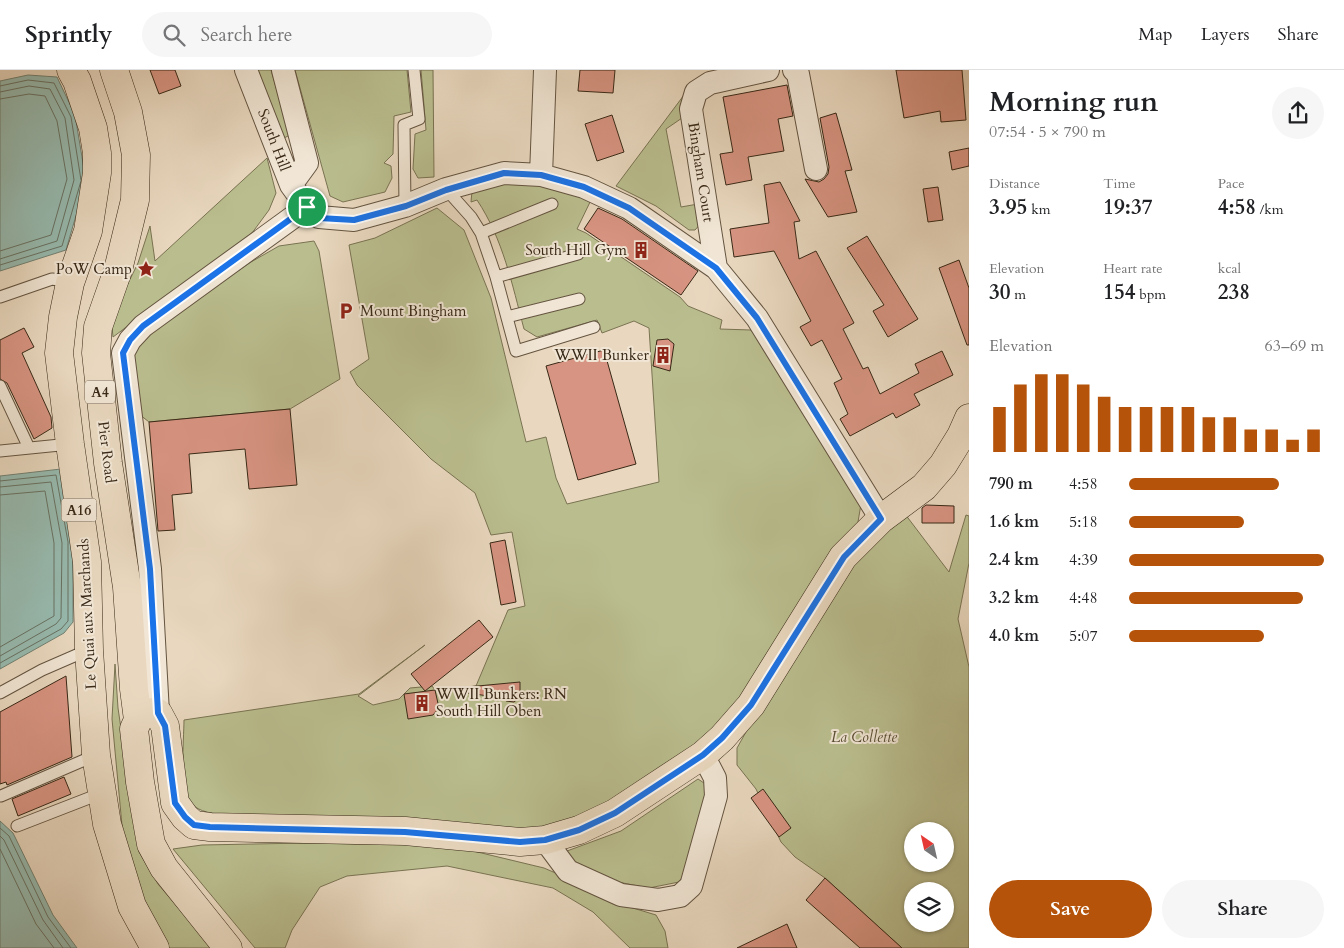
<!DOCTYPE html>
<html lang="en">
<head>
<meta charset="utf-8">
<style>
  :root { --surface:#fff; --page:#f6f6f6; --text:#202124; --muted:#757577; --line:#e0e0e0; --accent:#b45309 }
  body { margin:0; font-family:Cardo,serif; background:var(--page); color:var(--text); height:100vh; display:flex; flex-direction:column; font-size:19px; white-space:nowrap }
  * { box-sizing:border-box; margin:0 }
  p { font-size:16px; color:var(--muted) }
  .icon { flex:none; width:28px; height:28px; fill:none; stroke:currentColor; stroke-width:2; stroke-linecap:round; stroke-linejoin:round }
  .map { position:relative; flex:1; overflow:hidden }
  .drawer { display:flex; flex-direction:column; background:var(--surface); width:375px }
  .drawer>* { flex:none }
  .needle { width:32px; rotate:326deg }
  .controls { position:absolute; left:904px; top:752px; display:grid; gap:10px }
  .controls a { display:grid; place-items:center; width:50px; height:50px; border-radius:50%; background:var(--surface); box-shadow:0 1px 4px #0004; font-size:25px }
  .pin { position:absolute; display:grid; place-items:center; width:42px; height:42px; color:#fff; margin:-21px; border:2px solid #fff; border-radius:50%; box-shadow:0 1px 5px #0007 }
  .round { display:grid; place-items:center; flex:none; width:52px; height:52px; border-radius:26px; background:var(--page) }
  .overview { display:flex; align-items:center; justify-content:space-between; height:85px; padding:0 20px }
  h1 { font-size:28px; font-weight:800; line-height:38px }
  .metrics { display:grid; grid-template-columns:repeat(3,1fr); gap:8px; height:85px; padding:5px 20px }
  .metrics div { display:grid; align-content:center }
  .metrics b { font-size:21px; font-weight:800 }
  .metrics small { font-size:14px; font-weight:400 }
  .metrics p { font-size:14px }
  .chart { height:140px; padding:10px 20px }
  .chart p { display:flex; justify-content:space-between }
  .chart svg { width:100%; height:90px; margin-top:5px; stroke:var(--accent); stroke-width:6 }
  .button { display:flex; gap:10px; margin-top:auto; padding:10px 20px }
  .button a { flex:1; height:58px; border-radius:30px; background:var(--accent); color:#fff; font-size:20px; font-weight:800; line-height:58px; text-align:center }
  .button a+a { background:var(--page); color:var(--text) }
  ul { padding:0 20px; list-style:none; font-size:16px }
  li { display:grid; grid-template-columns:80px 60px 1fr; align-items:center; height:38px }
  li i { height:12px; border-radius:6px; background:var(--accent) }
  header { display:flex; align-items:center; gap:30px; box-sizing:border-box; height:70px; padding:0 25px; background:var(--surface); border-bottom:1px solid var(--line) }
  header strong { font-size:24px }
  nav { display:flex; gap:28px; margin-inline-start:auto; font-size:18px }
  .search { width:350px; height:45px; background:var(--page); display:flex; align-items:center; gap:12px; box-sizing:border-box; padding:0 18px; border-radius:28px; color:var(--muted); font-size:19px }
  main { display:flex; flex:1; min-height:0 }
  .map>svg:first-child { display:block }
</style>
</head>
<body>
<header>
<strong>Sprintly</strong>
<div class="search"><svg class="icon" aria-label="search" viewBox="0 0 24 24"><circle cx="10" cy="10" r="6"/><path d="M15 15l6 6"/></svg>Search here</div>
<nav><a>Map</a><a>Layers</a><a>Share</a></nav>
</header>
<main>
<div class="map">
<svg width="969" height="878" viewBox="0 0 969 878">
  <rect width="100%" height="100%" fill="#e9d8bf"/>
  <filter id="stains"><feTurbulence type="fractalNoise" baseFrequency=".004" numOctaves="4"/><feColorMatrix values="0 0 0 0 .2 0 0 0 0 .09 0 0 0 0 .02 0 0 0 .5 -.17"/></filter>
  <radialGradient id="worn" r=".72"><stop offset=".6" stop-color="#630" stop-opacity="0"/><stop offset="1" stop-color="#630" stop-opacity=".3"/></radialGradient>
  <path fill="#babe8f" stroke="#797352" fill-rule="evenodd" d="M256 0H271L290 65 284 68Z
    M295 0H407L411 42 394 46 393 84 384 93 391 96 392 108 385 122 343 132 330 126Z
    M421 0H433L434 107 418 108 413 99 415 64 426 60Z
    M690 17 682 48 666 59 681 137 698 134 703 151 695 160H689L656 136 616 116Z
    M267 88 276 123 269 140 252 163 113 267 111 248 138 193 150 156 155 191Z
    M494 113 537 115 592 128 577 159 586 163 680 227 688 236 722 250 720 259 751 260 786 306 861 434 858 452 798 534 740 636 694 680 626 722 572 751 532 759 232 746C220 744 204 744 194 736 178 723 184 670 184 650L359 624 425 575 358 626 373 635 399 629 410 618 432 616 435 620 476 616 508 540 525 536 512 462 491 465 475 423 431 389 357 315 350 302 369 289 349 175 375 168 437 138 464 160 491 228 526 372 546 367 556 408 567 434 659 412 649 258 634 251 602 263 597 250 537 267 524 259C512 214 503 169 477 130L471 132 472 121Z
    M314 171 319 181 340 309 290 339 149 352 139 344 132 287 151 259 251 192 279 176Z
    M905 444 949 502 966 445 969 446V493L958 549 969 597V878H902L825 808 795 787 781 772 756 719 737 695V678L795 575 843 506ZM912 761H945V794H912ZM912 821H945V854H912Z
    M115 594 118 638 139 782 158 814 212 878H168L141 823 123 766 112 649Z
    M698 709 707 715 691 795 679 812 649 818 597 808 574 795 567 781 621 761Z
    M306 773 432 775 469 780 544 798 574 811 623 835 656 845 665 861 668 878H630L593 842 553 818 447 796 347 806 320 817 292 860 285 878H255L173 779 202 775Z"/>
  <path fill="#97baaf" stroke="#718072" d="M28 5 57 7 75 45 86 111 66 180 0 201V11Z
    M61 399 73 472V552L64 563 0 599V406Z
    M0 751 13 763 53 845 77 878H0Z"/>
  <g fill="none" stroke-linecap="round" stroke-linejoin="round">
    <path stroke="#687162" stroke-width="1" d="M0 16 28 10 54 13 71 47 81 110
      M0 22 29 16 50 19 65 48 74 110 57 171 0 189
      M0 29 29 24 45 26 57 51 67 109 51 165 0 181
      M0 195 62 176 81 111
      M0 411 56 405 68 472V551L61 559 0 593
      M0 417 51 412 62 473 61 548 56 554 0 586
      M0 425 45 421 54 473V546L0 577
      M0 758 9 766 48 847 71 878
      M0 766 4 770 43 850 63 878
      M0 779 36 854 54 878"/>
  </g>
  <path fill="#d89482" stroke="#382816" d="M150 0H175L181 16 159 24Z
    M580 0H615L613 23 578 21Z
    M896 0H962L966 50 941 52 940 41 904 48Z
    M787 15 793 46 778 49 784 81 748 87 752 110 726 115 720 84 733 82 723 27Z
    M836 43 852 100 845 101 857 142 828 147 805 109 819 112 824 109 828 104 829 97 820 48Z
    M612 45 624 82 597 91 585 54Z
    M969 78V96L952 100 949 82Z
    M780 112 800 151 794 152 799 189 816 181 854 253 843 259 863 299 868 297 880 324 919 303 915 294 942 281 953 305 914 324 920 335 896 348 893 343 850 366 840 349 848 344 834 313 842 309 822 270 811 276 800 257 811 251 774 181 734 187 730 159 769 153 764 115Z
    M938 117 943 150 928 152 923 119Z
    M598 138 622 149 698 201 681 225 584 159Z
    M867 166 918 249 888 267 873 241 884 235 847 178Z
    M959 190 969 218V275H967L939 198Z
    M24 258 34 277 22 283 51 347 52 358 34 369 7 313 0 309V270Z
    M668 269 674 274 670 301 653 296 657 270Z
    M604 280 636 394 578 410 546 296Z
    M290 339 297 415 249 419 245 379 189 384 192 423 172 425 175 460 158 461 149 352Z
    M926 435 954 436V453H922V438Z
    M505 470 516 532 501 535 490 473Z
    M479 550 493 567 425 621 411 604Z
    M66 606 72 687 7 715 6 712 0 714V642Z
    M520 612V627L514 632 506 631 503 628 467 623V617Z
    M435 620 439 638 433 645 408 649 404 624Z
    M64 707 71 724 18 746 12 729Z
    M763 719 791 758 779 767 751 728Z
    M825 808 902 878H860L806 830Z
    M787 854 797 878H737Z"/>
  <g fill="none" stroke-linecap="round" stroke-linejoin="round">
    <g stroke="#645440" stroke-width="13">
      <path id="lane" d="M446 119 471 147 481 163 496 207 516 281 594 257
        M405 136 404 55 419 49 414 0
        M481 163 552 134
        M496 207 578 184
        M0 227 52 209 70 212
        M507 247 579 229
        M0 316 29 378
        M0 381 70 374
        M0 623 42 600 88 580
        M1 726 96 685
        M17 756 102 723"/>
    </g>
    <g stroke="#645440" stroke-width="24">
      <path id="street" d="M246 0 291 115 307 137
        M283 0 307 93 291 115
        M794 0 798 4 816 99
        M541 105 545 0
        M716 198 691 39 696 22 710 13 768 0
        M158 643 150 499 123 283 130 270 143 256 307 137 319 147 354 150 405 136 446 119 504 103 541 105 584 117 629 138 716 198 757 248 881 449
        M545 770 568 801 621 825 658 830 680 826 691 816 716 726 715 708 703 685"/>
    </g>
    <g stroke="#382816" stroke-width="29">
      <path id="primary" d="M71 0 77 11 93 58 97 83V103L88 161 70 213 63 247 59 283 70 374 87 492 89 580 96 685 107 754 132 836 155 878
        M114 0 128 42 136 85 135 130 118 200 98 257 96 283 108 393 127 517 134 619 138 650
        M228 878 164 798 151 774 140 712 134 659 138 650 147 642 158 643 165 656 175 733 185 747 194 755 210 757 405 761 520 772 545 770 579 760 615 743 703 685 722 668 751 635 843 487 881 449 924 417 943 395 961 366 969 348"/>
    </g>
    <use href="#lane" stroke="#f1e6d5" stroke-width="11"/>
    <use href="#street" stroke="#f1e6d5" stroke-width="22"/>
    <use href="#primary" stroke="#e9d8bf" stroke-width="28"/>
  </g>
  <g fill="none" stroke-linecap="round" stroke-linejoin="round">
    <g stroke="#fff" stroke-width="10">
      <path id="route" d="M504 103 541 105 584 117 629 138 716 198 757 248 881 449 844 487 751 635 722 668 703 685 615 743 579 760 545 770 520 772 405 762 210 757 194 755 185 747 175 733 165 656 158 643 150 499 123 283 130 270 143 256 307 137 319 148 354 150 406 136 446 120Z"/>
    </g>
    <use href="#route" stroke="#1a73e8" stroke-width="6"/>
  </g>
  <defs>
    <g id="building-bare" transform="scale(1.35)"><path d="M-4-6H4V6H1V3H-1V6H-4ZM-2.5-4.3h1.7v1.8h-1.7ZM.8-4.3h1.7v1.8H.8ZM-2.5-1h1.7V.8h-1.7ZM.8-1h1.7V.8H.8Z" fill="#8f2418" stroke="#f1e6d5" stroke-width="2.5" paint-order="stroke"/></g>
    <g id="sight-bare" transform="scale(1.35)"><path d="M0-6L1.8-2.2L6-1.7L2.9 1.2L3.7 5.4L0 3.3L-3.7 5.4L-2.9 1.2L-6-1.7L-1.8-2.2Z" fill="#8f2418" stroke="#f1e6d5" stroke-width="2.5" paint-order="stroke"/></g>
    <g id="parking-bare" transform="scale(1.35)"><path d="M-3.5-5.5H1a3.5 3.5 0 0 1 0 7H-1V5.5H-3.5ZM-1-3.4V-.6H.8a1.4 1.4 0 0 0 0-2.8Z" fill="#8f2418" stroke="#f1e6d5" stroke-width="2.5" paint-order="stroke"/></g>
  </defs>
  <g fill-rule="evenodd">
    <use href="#building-bare" x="641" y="180"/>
    <use href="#sight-bare" x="146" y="199"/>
    <use href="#parking-bare" x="346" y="241"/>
    <use href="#building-bare" x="663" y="285"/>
    <use href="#building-bare" x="422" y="633"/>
  </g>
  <g text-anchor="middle" stroke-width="4" stroke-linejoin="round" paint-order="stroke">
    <g fill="#f1e6d5" stroke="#70614f" stroke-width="1">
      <rect x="85" y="310.5" width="30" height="23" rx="4"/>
      <rect x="61.5" y="428.5" width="35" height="23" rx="4"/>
    </g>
    <g font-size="14" font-weight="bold" fill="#382816">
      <text x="100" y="327">A4</text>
      <text x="79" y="445">A16</text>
    </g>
    <g font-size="15" fill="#382816" stroke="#f1e6d5">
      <text transform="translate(274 70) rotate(69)" y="5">South Hill</text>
      <text transform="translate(701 102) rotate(81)" y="5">Bingham Court</text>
      <text transform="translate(107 382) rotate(83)" y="5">Pier Road</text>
      <text transform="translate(87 544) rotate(-93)" y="5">Le Quai aux Marchands</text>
    </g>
    <g font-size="15" fill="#382816" stroke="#f1e6d5" text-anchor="end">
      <text x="627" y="185">South Hill Gym</text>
      <text x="132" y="204">PoW Camp</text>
      <text x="360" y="246" text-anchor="start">Mount Bingham</text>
      <text x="649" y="290">WWII Bunker</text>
      <text x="436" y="629" text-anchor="start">WWII Bunkers: RN<tspan x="436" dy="17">South Hill Oben</tspan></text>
    </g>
    <g font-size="15" font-style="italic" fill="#584e34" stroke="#f1e6d5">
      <text x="864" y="672">La Collette</text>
    </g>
  </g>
  <rect width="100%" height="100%" filter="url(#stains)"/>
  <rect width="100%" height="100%" fill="url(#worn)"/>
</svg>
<div class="controls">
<a><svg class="needle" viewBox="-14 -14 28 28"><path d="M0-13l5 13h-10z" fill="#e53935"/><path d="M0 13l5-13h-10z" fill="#757577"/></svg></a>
<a><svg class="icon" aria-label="layers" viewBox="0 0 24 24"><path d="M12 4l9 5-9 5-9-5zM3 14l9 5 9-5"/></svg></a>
</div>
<div class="pin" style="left:307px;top:137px;background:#1e9e55"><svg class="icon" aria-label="arrive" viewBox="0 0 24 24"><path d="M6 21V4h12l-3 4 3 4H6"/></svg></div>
</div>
<section class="drawer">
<div class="overview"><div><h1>Morning run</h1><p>07:54 · 5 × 790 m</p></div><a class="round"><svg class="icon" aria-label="share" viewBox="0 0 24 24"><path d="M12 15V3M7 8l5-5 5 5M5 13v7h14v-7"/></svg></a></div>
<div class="metrics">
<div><p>Distance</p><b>3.95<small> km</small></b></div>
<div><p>Time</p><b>19:37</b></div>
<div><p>Pace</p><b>4:58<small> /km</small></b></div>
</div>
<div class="metrics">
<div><p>Elevation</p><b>30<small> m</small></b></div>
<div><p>Heart rate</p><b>154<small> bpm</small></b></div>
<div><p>kcal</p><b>238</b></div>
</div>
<div class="chart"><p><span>Elevation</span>63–69 m</p>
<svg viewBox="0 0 160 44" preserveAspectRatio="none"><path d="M5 44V22M15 44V11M25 44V6M35 44V6M45 44V11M55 44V17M65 44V22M75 44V22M85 44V22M95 44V22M105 44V27M115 44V27M125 44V33M135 44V33M145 44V38M155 44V33"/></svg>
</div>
<ul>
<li><b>790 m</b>4:58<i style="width:77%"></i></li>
<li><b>1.6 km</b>5:18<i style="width:59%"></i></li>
<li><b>2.4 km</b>4:39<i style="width:100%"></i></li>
<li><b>3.2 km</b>4:48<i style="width:89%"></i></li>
<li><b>4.0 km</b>5:07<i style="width:69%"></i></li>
</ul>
<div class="button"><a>Save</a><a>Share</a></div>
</section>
</main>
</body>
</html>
